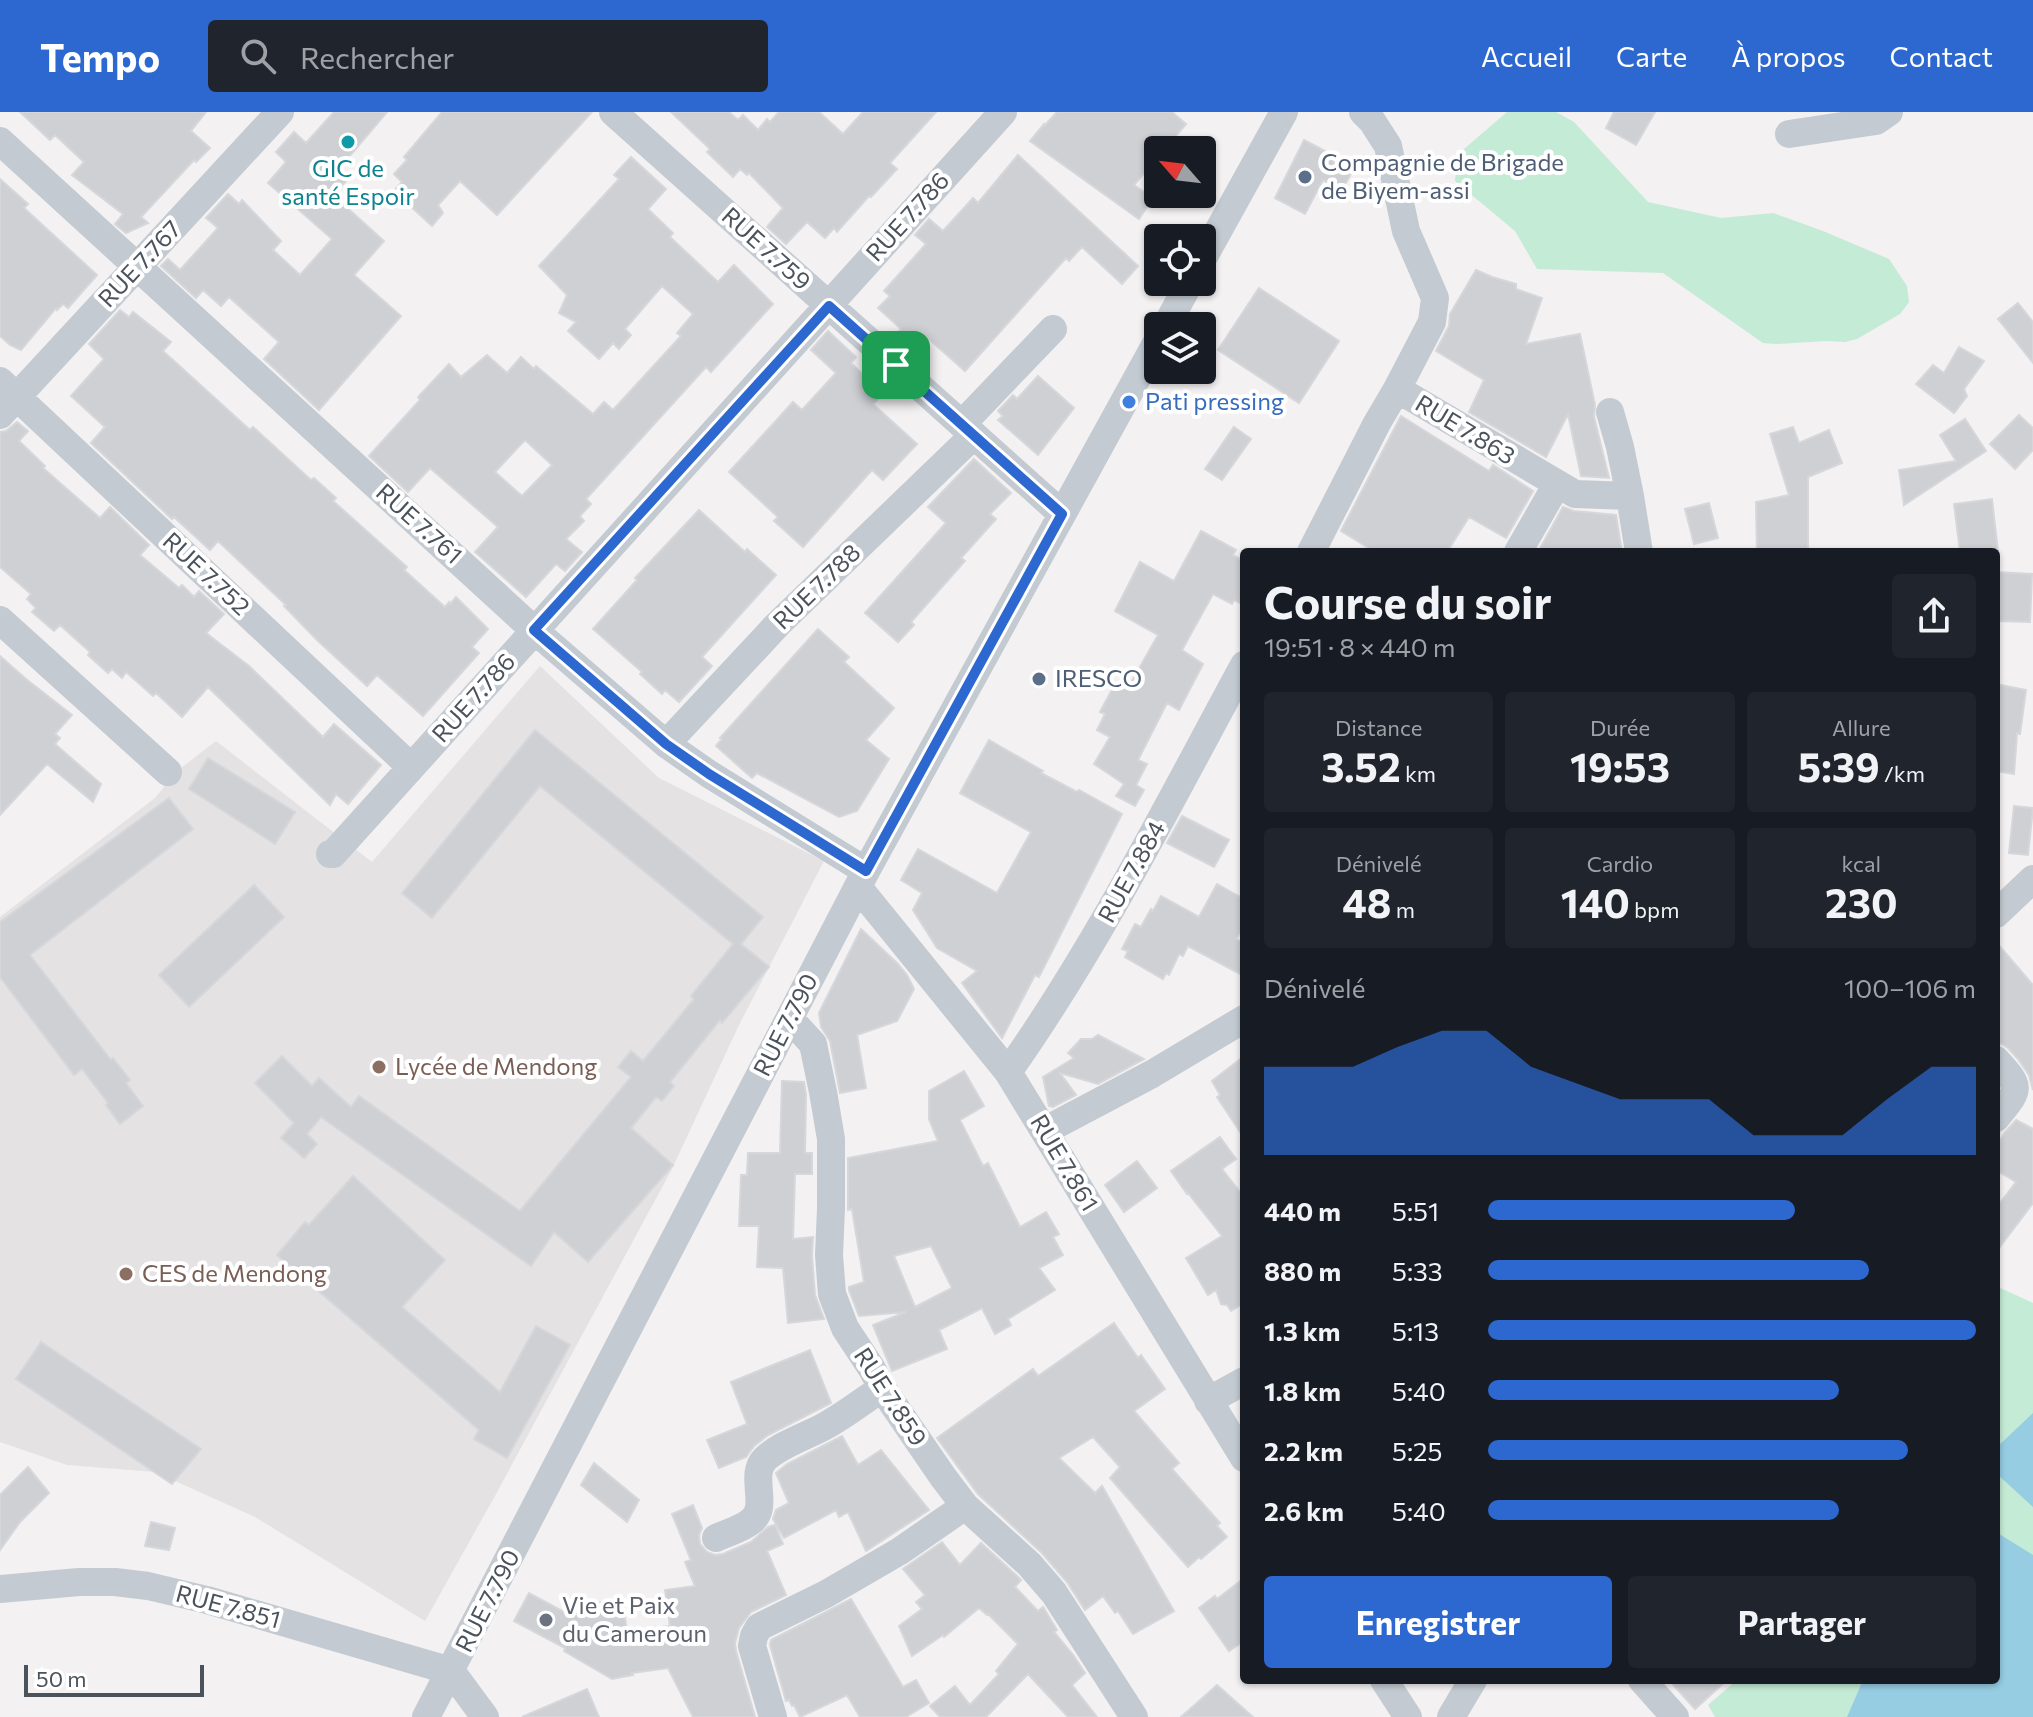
<!DOCTYPE html>
<html lang="fr">
<head>
<meta charset="utf-8">
<style>
  :root { --surface:#171b24; --page:#20242c; --text:#f1f3f6; --muted:#9ea1a6; --accent:#2d68d0 }
  body { margin:0; font-family:Commissioner,sans-serif; background:var(--page); color:var(--text); height:100vh; display:flex; flex-direction:column; font-size:30px; white-space:nowrap }
  * { box-sizing:border-box; margin:0 }
  p { font-size:26px; color:var(--muted) }
  .icon { flex:none; width:44px; height:44px; fill:none; stroke:currentColor; stroke-width:2; stroke-linecap:round; stroke-linejoin:round }
  .map { position:relative; flex:1; overflow:hidden }
  .panel { position:absolute; left:1240px; top:436px; width:760px; height:1136px; display:flex; flex-direction:column; background:var(--surface); border-radius:8px; box-shadow:0 2px 6px #0004 }
  .panel>* { flex:none }
  .needle { width:52px; rotate:298deg }
  .fabs { position:absolute; left:1144px; top:24px; display:grid; gap:16px }
  .fabs a { display:grid; place-items:center; width:72px; height:72px; border-radius:8px; background:var(--surface); box-shadow:0 2px 6px #0004; font-size:40px }
  .scale { position:absolute; left:24px; bottom:20px; width:180px; box-sizing:border-box; padding-left:8px; border:4px solid #4a525c; border-top:0; font-size:22px; line-height:28px; white-space:nowrap; color:#4a525c; -webkit-text-stroke:6px #fff; paint-order:stroke }
  .pin { position:absolute; display:grid; place-items:center; width:68px; height:68px; color:#fff; margin:-34px; border-radius:16px; box-shadow:0 4px 12px #0006 }
  .round { display:grid; place-items:center; flex:none; width:84px; height:84px; border-radius:8px; background:var(--page) }
  .overview { display:flex; align-items:center; justify-content:space-between; height:136px; padding:0 24px }
  h1 { font-size:44px; font-weight:700; line-height:60px }
  .figures { display:grid; grid-template-columns:repeat(3,1fr); gap:12px; height:136px; padding:8px 24px }
  .figures div { display:grid; align-content:center; border-radius:8px; background:var(--page); text-align:center }
  .figures b { font-size:40px; font-weight:700 }
  .figures small { font-size:22px; font-weight:400 }
  .figures p { font-size:22px }
  .chart { height:224px; padding:16px 24px }
  .chart p { display:flex; justify-content:space-between }
  .chart svg { width:100%; height:144px; margin-top:8px; fill:var(--accent); opacity:.7 }
  .action { display:flex; gap:16px; margin-top:auto; padding:16px 24px }
  .action a { flex:1; height:92px; border-radius:8px; background:var(--accent); color:#fff; font-size:32px; font-weight:700; line-height:92px; text-align:center }
  .action a+a { background:var(--page); color:var(--text) }
  ul { padding:0 24px; list-style:none; font-size:26px }
  li { display:grid; grid-template-columns:128px 96px 1fr; align-items:center; height:60px }
  li i { height:20px; border-radius:10px; background:var(--accent) }
  header { display:flex; align-items:center; gap:48px; box-sizing:border-box; height:112px; padding:0 40px; background:var(--accent); color:#fff }
  header strong { font-size:38px }
  nav { display:flex; gap:44px; margin-inline-start:auto; font-size:28px }
  .search { width:560px; height:72px; background:var(--page); display:flex; align-items:center; gap:20px; box-sizing:border-box; padding:0 28px; border-radius:8px; color:var(--muted); font-size:30px }
  .map>svg:first-child { display:block }
</style>
</head>
<body>
<header>
<strong>Tempo</strong>
<div class="search"><svg class="icon" aria-label="search" viewBox="0 0 24 24"><circle cx="10" cy="10" r="6"/><path d="M15 15l6 6"/></svg>Rechercher</div>
<nav><a>Accueil</a><a>Carte</a><a>À propos</a><a>Contact</a></nav>
</header>
<div class="map">
<svg width="2033" height="1605" viewBox="0 0 2033 1605">
  <rect width="100%" height="100%" fill="#f3f1f1"/>
  <path fill="#e4e2e2" d="M540 554 659 666 824 749 738 915 672 1057 496 1382 425 1509 255 1405 155 1360 67 1353 0 1330V805L155 686 177 659 216 629 372 750Z"/>
  <path fill="#c4ebd6" d="M1507 0H1556L1574 10 1648 90 1721 106 1773 101 1823 119 1889 147 1907 174 1909 190 1900 202 1857 227 1845 230 1826 229 1776 232 1763 231 1663 161 1537 157 1515 119 1455 69 1457 43Z
    M1996 1174 2033 1191V1605H1715L1708 1593 1737 1568H1996Z"/>
  <path fill="#96cde3" d="M2033 1301V1395L1996 1361V1336Z
    M1996 1420 2033 1443V1605H1847L1863 1568H1996Z"/>
  <path fill="#ced0d4" stroke="#d5d7db" stroke-width="2" fill-rule="evenodd" d="M20 0H206L191 19 210 36 196 50 194 48 141 105 148 111 126 121 115 112 123 102 72 63 84 50 55 23 50 28Z
    M334 0H387L337 59 347 68 333 83 384 129 354 163 401 204 319 298 264 247 279 230 229 185 221 194 203 178 196 186 161 154 168 147 180 158 218 116 206 106 228 82 239 92 242 88 281 129 273 138 300 163 332 127 268 71 286 50 276 40 294 20 306 31Z
    M442 0H592L497 103 460 69 438 93 443 101 432 114 394 79 402 70 394 62 407 48 404 45Z
    M671 0H729L738 8 743 3 758 18 767 7 770 10 779 0H819L843 22 863 0H936L890 51 897 57 871 85 869 84 837 120 834 116 825 126 807 110 786 132 767 115 783 96 749 61 747 63 740 57 733 65 707 40 710 37Z
    M1057 0H1172L1186 12 1164 38H1158V45L1134 73 1153 86 1139 107 1030 29 1044 12 1045 13Z
    M1614 0H1655L1636 33 1606 16Z
    M1304 28 1336 45 1333 50 1352 60 1342 78 1323 68 1305 102 1275 86Z
    M1018 43 1138 154 1122 172 1082 135 1069 149 1066 146 965 259 922 221 911 233 897 221 901 217 878 196 890 184 884 179 926 132 915 123 929 107 943 119 973 86 978 91Z
    M631 45 666 77 648 97 673 121 670 125 718 170 734 153 773 192 711 260 706 255 586 387 591 392 580 404 584 409 566 427 582 440 565 459 556 452 526 485 475 440 498 415 430 356 408 380 369 344 420 288 418 285 449 252 461 265 487 243 507 261 521 245 534 257 536 254 593 302 604 290 613 298 681 224 677 221 693 202 662 174 625 217 631 223 619 237 613 231 599 247 568 219 576 210 559 201 567 183 539 154 619 67 614 63ZM525 328 552 353 522 384 495 360Z
    M0 67 28 92 24 96 97 163 68 196 63 192 57 198 56 196 21 238 10 233 0 224Z
    M1476 158 1492 165 1516 172V177L1542 186 1526 232 1580 222 1595 293 1594 305 1609 366 1581 364 1568 302 1546 345 1469 300 1484 268 1436 239 1449 214 1450 202Z
    M1259 176 1339 229 1299 291 1218 238Z
    M2018 191 2033 210V251L1998 207Z
    M120 198 129 205 133 200 171 230 163 239 250 318 253 315 311 368 314 366 336 386 333 389 407 455 404 458 445 495 449 490 450 492 456 485 488 517 472 535 479 541 423 604 377 563 367 574 318 529 284 494 286 493 218 429 210 438 174 405 172 407 91 331 105 315 71 284 104 247 89 232Z
    M828 219 856 245 851 251 883 282 873 292 917 332 883 368 872 358 803 435 774 409 778 405 729 360 793 290 802 298 836 261 811 238Z
    M1959 235 1984 249 1964 277 1967 284 1954 301 1916 272 1933 253 1944 261Z
    M1038 264 1074 296 1038 343 998 308 1003 304 998 299 1013 283 1017 287Z
    M2019 303 2033 316V338L2015 357 1990 332Z
    M1401 304 1489 359 1493 353 1533 379 1506 426 1469 405 1447 440H1375L1341 419Z
    M1965 307 1986 339 1904 393 1899 358 1956 349 1940 323Z
    M17 310 28 319 19 329 45 354 43 356 100 406 110 395 149 433 140 443 179 476 182 473 194 485 199 479 224 502 206 521 249 554 323 625 334 612 381 653 348 692 336 682 330 693 208 575 182 605 156 581 153 584 126 560 122 566 112 557 108 561 88 543 90 540 60 513 54 519 32 500 36 496 27 487 31 482 0 455V320L6 319Z
    M1234 315 1251 327 1222 368 1205 357Z
    M1793 315 1799 331 1829 318 1842 351 1808 365V440H1757L1756 390 1789 383 1770 322Z
    M974 347 1011 381 990 402 996 407 961 446 965 449 911 510 914 513 898 530 865 501 946 411 928 395Z
    M1992 387 1998 440H1960L1954 392Z
    M1709 391 1718 426 1694 432 1685 397Z
    M1563 395 1574 399 1616 403 1622 440H1538Z
    M699 398 745 440 747 437 776 463 702 545 712 554 679 590 665 578 662 582 640 562 642 560 593 517 637 468 635 466Z
    M1201 419 1236 438 1233 443 1244 449V493L1234 488 1232 492 1213 482 1182 538 1203 552 1179 598 1167 591 1138 648 1147 652 1136 673 1144 678 1135 694 1116 684 1124 672 1094 652 1110 625 1097 618 1105 602 1100 600 1116 570 1128 576 1158 523 1115 499 1140 450 1174 469Z
    M1996 460 2032 462 2030 510 1996 509Z
    M818 517 849 545 844 550 894 596 866 628 889 647 857 699 839 705 757 661 752 666 716 634 722 627 720 626Z
    M0 544 26 567 72 603 55 622 60 626 55 632 101 672 93 690 47 652 0 703Z
    M1996 572 2026 578 2020 622 2017 621 2014 662 1996 659Z
    M535 618 763 805 741 832 769 855 722 911 720 908 670 970 674 974 662 989 656 985 631 1016 673 1053 588 1150 554 1120 531 1154 321 1005 307 1022 317 1032 304 1046 281 1026 294 1011 255 971 282 944 312 974 319 966 351 995 359 984 520 1099 631 965 618 955 631 939 643 949 694 887 691 884 733 832 540 674 432 806 402 781Z
    M989 628 1043 659 1041 661 1077 680 1079 678 1122 702 1039 865 1035 863 1002 926 962 871 977 859 937 836 913 798 922 781 901 768 918 737 997 781 1031 720 960 681Z
    M208 646 295 700 275 732 189 677Z
    M169 686 193 717 30 843 111 948 113 946 130 968 126 971 143 994 120 1012 106 993 108 991 82 957 74 963 0 865V810Z
    M2014 694 2033 696 2028 743 2009 741Z
    M1182 704 1229 728 1214 755 1167 731Z
    M1217 772 1244 787V812L1236 827 1244 832V864L1188 834 1183 844 1179 842 1169 863 1166 861 1163 867 1125 845 1128 839 1122 837 1135 812 1141 815 1151 797 1153 799 1161 784 1199 805Z
    M254 773 284 805 189 895 159 863Z
    M861 817 898 852 907 863 914 877 897 909 857 923 866 976 840 981 830 929 821 915 819 901Z
    M1996 830 2033 873V978L2029 963 2018 947 2008 936 2002 932 1996 931Z
    M1098 923 1144 947 1098 972 1060 961 1076 983 1053 995 1049 994 1043 965 1074 946 1068 941 1081 927H1092Z
    M1244 944V1026L1217 985 1220 983 1212 969Z
    M964 959 984 994 960 1008 983 1054 988 1051 1020 1115 1046 1100 1059 1122 1053 1125 1063 1143 1039 1156 1055 1178 1008 1207 1011 1213 995 1222 982 1196 939 1218 947 1237 892 1259 873 1213 906 1200 859 1204 849 1178V1175L864 1170 852 1097 848 1098V1046L938 1029 929 1007V979ZM931 1134 952 1176 915 1195 894 1144Z
    M782 969 804 970 806 983 805 1041H812V1062H795L793 1127 813 1125 812 1144 815 1183 824 1207 788 1211 783 1156 757 1155 759 1114H739L741 1063H747L748 1041H780Z
    M2016 1008 2033 1017V1091L1996 1140V1096L2016 1070 1996 1058V1036L2005 1020Z
    M1220 1025 1236 1047 1222 1057 1244 1085V1191L1231 1199 1227 1193 1221 1192 1216 1178 1208 1183 1186 1146 1222 1124 1188 1081 1187 1082 1171 1059Z
    M1137 1049 1157 1076 1124 1100 1105 1073Z
    M353 1064 445 1148 402 1195 500 1280 536 1214 570 1233 507 1346 474 1327 479 1318 277 1143 305 1110 309 1113Z
    M1114 1211 1138 1246 1141 1243 1165 1277 1134 1299 1179 1351 1172 1357 1220 1411 1217 1414 1227 1425 1201 1447 1199 1445 1188 1455 1110 1366 1120 1355 1093 1325 1059 1346 1095 1381 1102 1374 1174 1499 1133 1522 1118 1499 1115 1501 1103 1484 1085 1498 1067 1470 1042 1441 978 1382 937 1326 1033 1257 1038 1264Z
    M41 1230 201 1337 172 1372 16 1267Z
    M810 1238 831 1291 768 1323 754 1334 746 1345 719 1356 707 1328 747 1312 731 1270Z
    M842 1324 858 1353 881 1338 929 1398 866 1439 848 1400 839 1405 836 1398 784 1426 773 1407 776 1398 789 1391 776 1361 787 1352Z
    M594 1351 639 1388 627 1410 581 1373Z
    M28 1355 49 1381 20 1410 0 1438V1383Z
    M693 1393 702 1416 699 1423 700 1432 707 1440 715 1443 723 1442 751 1430 768 1415 775 1413 783 1432 767 1439 786 1483 751 1500 739 1516 735 1531 736 1539 755 1605H693L668 1556 632 1561 633 1563 612 1567 564 1539 565 1536 514 1509 529 1481 566 1501 590 1496V1492L622 1487 627 1519 670 1514 665 1478 695 1474 685 1450 691 1448 672 1402Z
    M151 1410 175 1416 169 1438 145 1434Z
    M942 1430 960 1453 981 1431 1017 1464 1021 1468 1015 1475 1038 1499 1043 1495 1057 1518 1054 1520 1074 1544 1085 1561 1072 1573 1097 1605H1068L1028 1562 986 1605H940L930 1594 955 1574 970 1593 999 1562 996 1559 1018 1532 988 1502 987 1503 979 1496 944 1525 943 1523 912 1544 899 1514 922 1497 916 1490 925 1483 903 1457Z
    M1244 1466V1529L1229 1539 1199 1496 1215 1484 1217 1487Z
    M851 1487 903 1575 916 1568 929 1591 906 1605H860L847 1583 800 1605 794 1593 792 1594 789 1588 786 1589 770 1533 771 1528Z
    M1669 1568H1727L1695 1597Z
    M1217 1573 1253 1605H1181Z
    M587 1577 599 1605H522Z"/>
  <g fill="none" stroke-linecap="round" stroke-linejoin="round">
    <path stroke="#c3cad1" stroke-width="28" d="M613 0 1062 402
      M1363 0 1372 9 1388 34 1406 119 1435 186 1432 210 1397 277 1575 382 1630 384 1639 440
      M1789 22 1876 9 1889 0
      M0 29 534 518 666 632 709 662 866 759
      M1202 148 1284 0
      M1166 214 1190 170
      M0 269 411 655
      M1610 300 1620 335 1630 384
      M0 303 280 0
      M962 312 1053 217
      M1311 440 1377 311 1397 277
      M1518 440 1557 372
      M0 508 168 660
      M666 632 778 512 974 323
      M330 742H333L1003 0
      M858 775 1008 960 1244 1346
      M1996 802 2033 767
      M790 907 813 932 823 980 831 1027V1096L829 1143 832 1182 845 1216 872 1257 882 1276 943 1365 965 1394 1029 1452 1054 1481 1134 1605
      M1996 948C2023 977 2019 977 1996 1006
      M1008 960C1099 831 1169 691 1244 553
      M1044 1019 1152 962 1244 907
      M1208 1289 1244 1269
      M716 1426C727 1421 741 1417 750 1410 771 1396 748 1364 765 1347 779 1333 807 1324 825 1314 845 1303 863 1289 882 1276
      M0 1477 79 1470H115L148 1474 207 1488 451 1559 485 1605
      M1384 1568 1408 1605
      M1642 1568 1675 1605
      M426 1605 866 759 1158 228
      M773 1605 752 1534 754 1524 759 1515 826 1482 900 1439 965 1394
      M1451 1605 1473 1568"/>
  </g>
  <g fill="none" stroke-linecap="round" stroke-linejoin="round">
    <g stroke="#fff" stroke-width="16">
      <path id="route" d="M829 194 1062 402 866 759 709 662 666 632 534 518Z"/>
    </g>
    <use href="#route" stroke="#2d68d0" stroke-width="10"/>
  </g>
  <circle fill="#0f9aa8" stroke="#fff" stroke-width="3" cx="348" cy="30" r="8"/>
  <g fill="#5c6f8a" stroke="#fff" stroke-width="3">
    <circle cx="1305" cy="65" r="8"/>
    <circle cx="1039" cy="567" r="8"/>
  </g>
  <circle fill="#3f7fe0" stroke="#fff" stroke-width="3" cx="1129" cy="290" r="8"/>
  <g fill="#8d6e63" stroke="#fff" stroke-width="3">
    <circle cx="379" cy="955" r="8"/>
    <circle cx="126" cy="1162" r="8"/>
  </g>
  <circle fill="#6b7280" stroke="#fff" stroke-width="3" cx="546" cy="1508" r="8"/>
  <g text-anchor="middle" stroke-width="8" stroke-linejoin="round" paint-order="stroke">
    <g font-size="24" fill="#4e5e75" stroke="#fff" text-anchor="start">
      <text x="1321" y="59">Compagnie de Brigade<tspan x="1321" dy="28">de Biyem-assi</tspan></text>
      <text x="1055" y="575">IRESCO</text>
    </g>
    <g font-size="24" fill="#0d838f" stroke="#fff">
      <text x="348" y="65">GIC de<tspan x="348" dy="28">santé Espoir</tspan></text>
    </g>
    <g font-size="24" fill="#4a525c" stroke="#fff">
      <text transform="translate(908 105) rotate(-48)" y="8">RUE 7.786</text>
      <text transform="translate(766 137) rotate(42)" y="8">RUE 7.759</text>
      <text transform="translate(140 152) rotate(-47)" y="8">RUE 7.767</text>
      <text transform="translate(1465 318) rotate(31)" y="8">RUE 7.863</text>
      <text transform="translate(419 412) rotate(42)" y="8">RUE 7.761</text>
      <text transform="translate(206 462) rotate(43)" y="8">RUE 7.752</text>
      <text transform="translate(817 475) rotate(-44)" y="8">RUE 7.788</text>
      <text transform="translate(474 586) rotate(-48)" y="8">RUE 7.786</text>
      <text transform="translate(1132 760) rotate(-61)" y="8">RUE 7.884</text>
      <text transform="translate(786 913) rotate(-63)" y="8">RUE 7.790</text>
      <text transform="translate(1064 1051) rotate(59)" y="8">RUE 7.861</text>
      <text transform="translate(890 1285) rotate(57)" y="8">RUE 7.859</text>
      <text transform="translate(488 1489) rotate(-63)" y="8">RUE 7.790</text>
      <text transform="translate(228 1495) rotate(15)" y="8">RUE 7.851</text>
    </g>
    <g font-size="24" fill="#366cbe" stroke="#fff" text-anchor="start">
      <text x="1145" y="298">Pati pressing</text>
    </g>
    <g font-size="24" fill="#785e54" stroke="#fff" text-anchor="start">
      <text x="395" y="963">Lycée de Mendong</text>
      <text x="142" y="1170">CES de Mendong</text>
    </g>
    <g font-size="24" fill="#5b616d" stroke="#fff" text-anchor="start">
      <text x="562" y="1502">Vie et Paix<tspan x="562" dy="28">du Cameroun</tspan></text>
    </g>
  </g>
</svg>
<div class="fabs">
<a><svg class="needle" viewBox="-14 -14 28 28"><path d="M0-13l5 13h-10z" fill="#e53935"/><path d="M0 13l5-13h-10z" fill="#9ea1a6"/></svg></a>
<a><svg class="icon" aria-label="locate" viewBox="0 0 24 24"><circle cx="12" cy="12" r="6"/><path d="M12 2v4M12 18v4M2 12h4M18 12h4"/></svg></a>
<a><svg class="icon" aria-label="layers" viewBox="0 0 24 24"><path d="M12 4l9 5-9 5-9-5zM3 14l9 5 9-5"/></svg></a>
</div>
<div class="scale">50 m</div>
<div class="pin" style="left:896px;top:253px;background:#1e9e55"><svg class="icon" aria-label="arrive" viewBox="0 0 24 24"><path d="M6 21V4h12l-3 4 3 4H6"/></svg></div>
<section class="panel">
<div class="overview"><div><h1>Course du soir</h1><p>19:51 · 8 × 440 m</p></div><a class="round"><svg class="icon" aria-label="share" viewBox="0 0 24 24"><path d="M12 15V3M7 8l5-5 5 5M5 13v7h14v-7"/></svg></a></div>
<div class="figures">
<div><p>Distance</p><b>3.52<small> km</small></b></div>
<div><p>Durée</p><b>19:53</b></div>
<div><p>Allure</p><b>5:39<small> /km</small></b></div>
</div>
<div class="figures">
<div><p>Dénivelé</p><b>48<small> m</small></b></div>
<div><p>Cardio</p><b>140<small> bpm</small></b></div>
<div><p>kcal</p><b>230</b></div>
</div>
<div class="chart"><p><span>Dénivelé</span>100–106 m</p>
<svg viewBox="0 0 160 44" preserveAspectRatio="none"><path d="M0 44V17L10 17L20 17L30 11L40 6L50 6L60 17L70 22L80 27L90 27L100 27L110 38L120 38L130 38L140 27L150 17L160 17V44z"/></svg>
</div>
<ul>
<li><b>440 m</b>5:51<i style="width:63%"></i></li>
<li><b>880 m</b>5:33<i style="width:78%"></i></li>
<li><b>1.3 km</b>5:13<i style="width:100%"></i></li>
<li><b>1.8 km</b>5:40<i style="width:72%"></i></li>
<li><b>2.2 km</b>5:25<i style="width:86%"></i></li>
<li><b>2.6 km</b>5:40<i style="width:72%"></i></li>
</ul>
<div class="action"><a>Enregistrer</a><a>Partager</a></div>
</section>
</div>
</body>
</html>
